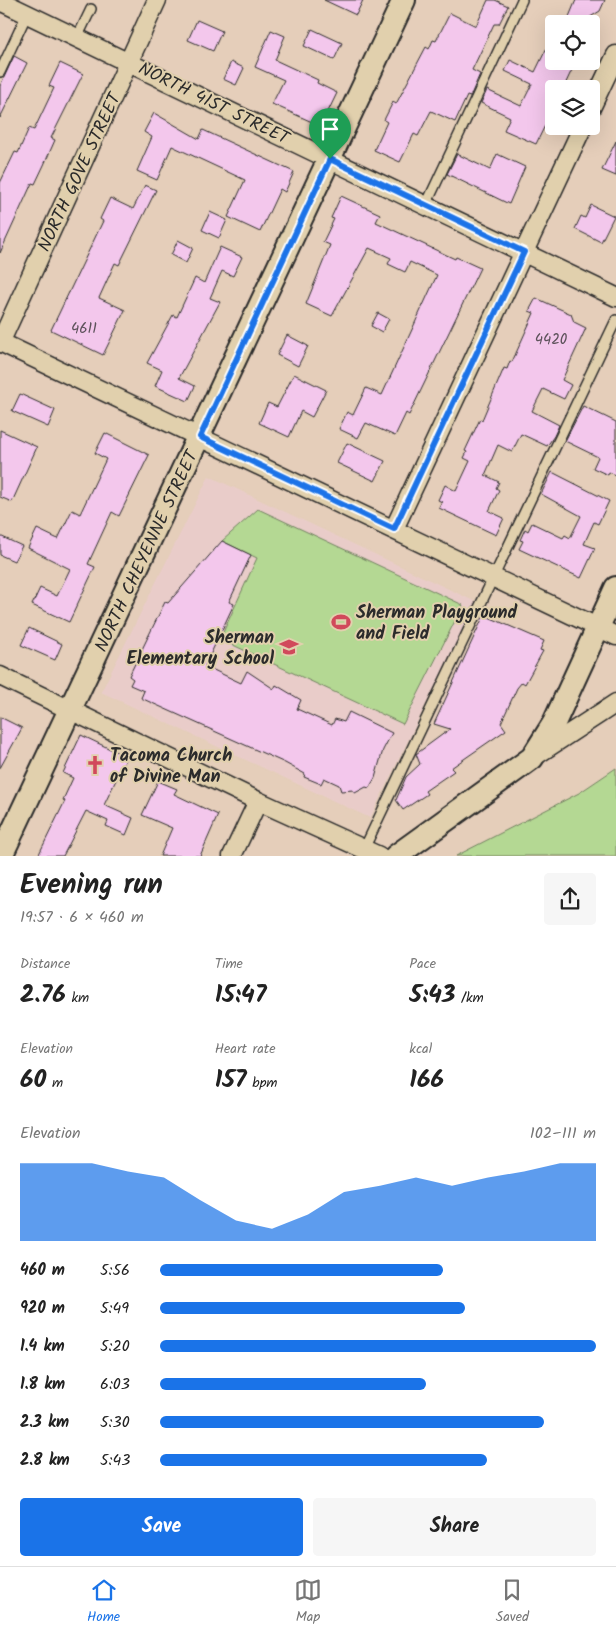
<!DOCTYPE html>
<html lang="en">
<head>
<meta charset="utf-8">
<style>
  :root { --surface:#fff; --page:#f6f6f6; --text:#222; --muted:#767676; --line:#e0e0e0; --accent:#1a73e8 }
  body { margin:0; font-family:Kalam,sans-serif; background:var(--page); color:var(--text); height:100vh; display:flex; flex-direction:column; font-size:19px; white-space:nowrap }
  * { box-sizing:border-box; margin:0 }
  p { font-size:16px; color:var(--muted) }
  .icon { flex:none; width:28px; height:28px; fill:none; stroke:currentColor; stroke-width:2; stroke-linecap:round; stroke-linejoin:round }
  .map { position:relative; height:856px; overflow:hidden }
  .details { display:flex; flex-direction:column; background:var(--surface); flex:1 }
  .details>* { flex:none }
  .controls { position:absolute; left:545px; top:15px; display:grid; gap:10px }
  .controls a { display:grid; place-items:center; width:55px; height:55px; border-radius:5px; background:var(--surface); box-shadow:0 5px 20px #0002; font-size:25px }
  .pin { position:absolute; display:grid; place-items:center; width:42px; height:42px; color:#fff; margin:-51px -21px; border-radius:50% 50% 50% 0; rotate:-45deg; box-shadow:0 0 5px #0007 }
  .pin .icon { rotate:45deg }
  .round { display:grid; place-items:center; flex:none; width:52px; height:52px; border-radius:5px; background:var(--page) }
  .headline { display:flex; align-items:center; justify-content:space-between; height:85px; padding:0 20px }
  h1 { font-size:28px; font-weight:700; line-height:38px }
  .figures { display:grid; grid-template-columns:repeat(3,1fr); gap:8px; height:85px; padding:5px 20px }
  .figures div { display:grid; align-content:center }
  .figures b { font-size:25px; font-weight:700 }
  .figures small { font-size:14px; font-weight:400 }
  .figures p { font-size:14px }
  .chart { height:140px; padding:10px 20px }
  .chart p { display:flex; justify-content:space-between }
  .chart svg { width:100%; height:90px; margin-top:5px; fill:var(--accent); opacity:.7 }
  .cta { display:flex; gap:10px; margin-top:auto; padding:10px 20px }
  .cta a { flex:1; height:58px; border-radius:5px; background:var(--accent); color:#fff; font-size:20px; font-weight:700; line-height:58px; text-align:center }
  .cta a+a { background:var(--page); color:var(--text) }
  ul { padding:0 20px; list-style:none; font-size:16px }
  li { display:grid; grid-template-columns:80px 60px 1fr; align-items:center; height:38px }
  li i { height:12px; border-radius:6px; background:var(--accent) }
  .menu { display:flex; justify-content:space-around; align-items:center; height:70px; border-top:1px solid var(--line); background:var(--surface); font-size:14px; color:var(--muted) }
  .menu a { display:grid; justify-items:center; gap:2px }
  .menu .active { color:var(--accent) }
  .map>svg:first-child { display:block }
</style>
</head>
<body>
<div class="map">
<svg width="616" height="856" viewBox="0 0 616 856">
  <rect width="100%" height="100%" fill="#e5ceba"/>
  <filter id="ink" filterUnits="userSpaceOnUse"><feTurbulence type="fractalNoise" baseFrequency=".02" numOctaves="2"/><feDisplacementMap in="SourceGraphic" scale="10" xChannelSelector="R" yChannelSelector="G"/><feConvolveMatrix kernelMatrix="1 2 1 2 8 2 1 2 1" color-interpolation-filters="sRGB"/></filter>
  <g filter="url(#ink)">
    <path fill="#e9ccc9" d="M209 476 476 602 370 818 101 692Z"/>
    <path fill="#b4d893" stroke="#70825f" d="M258 509 463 605 403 724 220 639 257 558 222 541Z
      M616 768V856H456L579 793Z"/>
    <path fill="#f3c7ec" stroke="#2b2b2b" d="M324 0H363L356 15Z
      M488 0H495L508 6 499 24H494L472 70 480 74 470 97 467 96 455 122 431 111 418 136 414 134 400 162 374 150 387 122 384 120 393 102 396 104 426 47 429 49 433 40 436 41 450 13 476 26Z
      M576 0H605L600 11 579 24H566Z
      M197 20 222 31 213 51 188 40Z
      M312 29 342 43 334 60 304 46Z
      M271 30 285 36 275 60 318 80 317 83 337 93 321 126 272 104 284 80 255 67Z
      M554 33V61H576L563 89H554V107L536 144 504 130 510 117 481 103 487 90 521 106 532 84 505 71 510 60 535 72Z
      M14 56 27 63 0 118V86Z
      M231 62 244 68 236 85 223 79Z
      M60 63 83 74 51 138 55 140 44 165 35 184 32 183 0 253V183L15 152 18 153 29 128 34 130 54 88 49 86Z
      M154 113 199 139 203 130 294 172 285 192 280 189 260 232 228 217 245 180 172 146 157 180 137 171 152 137 144 132Z
      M616 141V176L602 170Z
      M457 154 490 170 497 154 525 167 509 204 447 174Z
      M145 185 156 190 119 265 115 263 99 298 125 310 103 355 51 330 103 221 100 219 110 198 133 209Z
      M341 196 380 214 376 222 455 259 456 257 480 268 409 415 406 413 395 436 366 423 358 438 339 429 347 412 353 415 366 388 382 395 437 275 410 262 405 272 388 264 391 258 369 248 332 316 306 304 330 245 323 242 334 219 331 218Z
      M591 205 614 216 601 242 575 229 581 216 585 218Z
      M210 212 227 220 219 238 202 230Z
      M178 240 193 248 186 263 171 255Z
      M220 247 242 257 233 276 222 271 210 298 220 302 179 378 195 386 188 401 155 386 162 370 147 363 173 315 177 317 195 278 204 283Z
      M536 298 571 314 574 322 586 328 562 380 571 385 564 399 543 389 532 411 559 425 554 436 547 446 521 434 512 452 498 445 485 475 499 482 496 488 499 490 489 511 504 518 496 535 439 508 442 502 438 500 445 485 456 491 470 461 464 458 467 452 465 451 480 419 482 420 504 368 507 369 510 361 512 362 534 313 529 311Z
      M378 313 389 319 382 332 371 326Z
      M287 335 308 346 298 366 277 355Z
      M294 374 326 390 312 417 301 411 289 437 259 423 268 403 277 407Z
      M20 394 55 410 48 427 12 411Z
      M583 406 616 422V475L609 472 608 475 593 468 598 457 565 441Z
      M0 430 37 447 12 502 0 497Z
      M105 433 149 455 119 516 112 512 88 564 95 567 69 622 32 605 40 588 57 596 70 569 28 548 37 529 58 539 72 510 80 514 106 459 95 453Z
      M347 443 385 461 375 481 337 463Z
      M552 472 609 501 598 524 594 522 584 544 595 548 581 578 519 549 523 541 520 540 525 529 528 531 532 523 563 538 565 535 570 538 581 516 541 494Z
      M0 536 22 546 14 561 0 555Z
      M222 541 251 555 229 602 234 604 205 666 241 683 247 671 274 689 276 685 301 700 297 709 332 725 335 719 344 722 349 712 392 733 383 750 375 778 369 788 366 787 355 793 353 790 341 791 339 785 324 778 321 784 304 777 305 774 285 763 141 698 144 691 130 685 133 679 129 676 165 602 168 603Z
      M484 615 544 641 540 650 543 651 525 684 522 682 517 688 501 723 506 730 451 768 454 771 425 791 427 794 403 810 396 800 406 777 420 764 416 754 450 729 434 724Z
      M29 628 62 644 55 660 21 645Z
      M0 717 22 728 0 768Z
      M81 735 127 757 104 805 133 818 126 835 106 826 108 821 86 811 63 856H38L65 801 63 800 73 778 63 773Z
      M158 781 177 789 174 794 218 815 200 856H160L172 828 142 815Z"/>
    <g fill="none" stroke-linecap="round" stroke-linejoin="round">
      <g stroke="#2b2b2b" stroke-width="12">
        <path id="service" d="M77 38 91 9
          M0 72 27 14
          M426 205 522 0
          M364 849 616 320"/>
      </g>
      <g stroke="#2b2b2b" stroke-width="21">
        <path id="minor" d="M0 1 616 297
          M591 108 616 55
          M0 342 616 636
          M0 343 157 0
          M394 529 583 126
          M0 676 258 801 379 856
          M535 756 616 703
          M232 856 258 801"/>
      </g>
      <g stroke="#2b2b2b" stroke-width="26">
        <path id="tertiary" d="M1 856 404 0
          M396 856 532 758 554 723 616 588"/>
      </g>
      <use href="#service" stroke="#e1d0ad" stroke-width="9"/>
      <use href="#minor" stroke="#e1d0ad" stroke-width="18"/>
      <use href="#tertiary" stroke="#e1d0ad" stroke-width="22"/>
    </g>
  </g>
  <g fill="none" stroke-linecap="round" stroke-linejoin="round" filter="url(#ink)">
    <g stroke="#fff" stroke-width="10">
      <path id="route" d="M330 159 524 252 394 529 200 437Z"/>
    </g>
    <use href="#route" stroke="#1a73e8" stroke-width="6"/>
  </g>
  <defs>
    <g id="stadium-bare" transform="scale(1.5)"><path d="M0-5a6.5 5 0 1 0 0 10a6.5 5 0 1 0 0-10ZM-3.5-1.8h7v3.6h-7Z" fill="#d1495b" stroke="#e1d0ad" stroke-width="2.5" paint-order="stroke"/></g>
    <g id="school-bare" transform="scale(1.5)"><path d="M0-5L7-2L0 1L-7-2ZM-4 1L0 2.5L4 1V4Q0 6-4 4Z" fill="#d1495b" stroke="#e1d0ad" stroke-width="2.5" paint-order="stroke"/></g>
    <g id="church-bare" transform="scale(1.5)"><path d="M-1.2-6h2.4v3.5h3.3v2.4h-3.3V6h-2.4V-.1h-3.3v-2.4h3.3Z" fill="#d1495b" stroke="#e1d0ad" stroke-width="2.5" paint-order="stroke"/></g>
  </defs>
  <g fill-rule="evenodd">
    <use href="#stadium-bare" x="341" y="622"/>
    <use href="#school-bare" x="289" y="647"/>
    <use href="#church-bare" x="95" y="765"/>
  </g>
  <g text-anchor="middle" stroke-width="4" stroke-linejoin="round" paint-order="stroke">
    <g font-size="15" fill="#5d525b">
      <text x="84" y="333">4611</text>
      <text x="551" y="344">4420</text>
    </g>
    <g font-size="18" fill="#2b2b2b" stroke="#e1d0ad">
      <text transform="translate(214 103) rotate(26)" y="6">NORTH 41ST STREET</text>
      <text transform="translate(79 172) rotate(-65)" y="6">NORTH GOVE STREET</text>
      <text transform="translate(146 551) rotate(-65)" y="6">NORTH CHEYENNE STREET</text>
    </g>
    <g font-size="18" font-weight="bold" fill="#2b2b2b" stroke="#e1d0ad" text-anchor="start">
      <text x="356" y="618">Sherman Playground<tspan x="356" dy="21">and Field</tspan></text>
      <text x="274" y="643" text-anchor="end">Sherman<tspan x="274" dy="21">Elementary School</tspan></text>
      <text x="110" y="761">Tacoma Church<tspan x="110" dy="21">of Divine Man</tspan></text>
    </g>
  </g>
</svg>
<div class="controls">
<a><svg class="icon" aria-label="locate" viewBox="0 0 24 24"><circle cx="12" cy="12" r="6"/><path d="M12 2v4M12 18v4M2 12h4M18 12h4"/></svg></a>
<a><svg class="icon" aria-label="layers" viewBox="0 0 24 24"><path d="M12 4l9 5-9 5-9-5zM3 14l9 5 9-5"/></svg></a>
</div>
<div class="pin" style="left:330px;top:159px;background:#1e9e55"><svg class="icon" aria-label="arrive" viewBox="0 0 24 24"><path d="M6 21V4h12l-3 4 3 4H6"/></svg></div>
</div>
<section class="details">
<div class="headline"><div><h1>Evening run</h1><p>19:57 · 6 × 460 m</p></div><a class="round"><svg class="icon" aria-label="share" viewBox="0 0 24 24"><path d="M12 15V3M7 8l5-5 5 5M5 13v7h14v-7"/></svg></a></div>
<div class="figures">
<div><p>Distance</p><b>2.76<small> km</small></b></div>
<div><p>Time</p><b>15:47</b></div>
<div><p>Pace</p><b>5:43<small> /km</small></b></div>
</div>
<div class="figures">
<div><p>Elevation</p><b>60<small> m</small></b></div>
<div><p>Heart rate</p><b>157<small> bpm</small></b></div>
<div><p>kcal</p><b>166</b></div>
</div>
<div class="chart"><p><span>Elevation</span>102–111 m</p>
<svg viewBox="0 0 160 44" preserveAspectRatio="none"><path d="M0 44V6L10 6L20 6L30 10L40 13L50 24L60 34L70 38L80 31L90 20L100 17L110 13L120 17L130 13L140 10L150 6L160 6V44z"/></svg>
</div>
<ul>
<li><b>460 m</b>5:56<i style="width:65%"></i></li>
<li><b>920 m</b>5:49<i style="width:70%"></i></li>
<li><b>1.4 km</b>5:20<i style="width:100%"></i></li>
<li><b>1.8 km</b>6:03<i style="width:61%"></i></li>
<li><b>2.3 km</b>5:30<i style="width:88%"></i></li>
<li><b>2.8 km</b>5:43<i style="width:75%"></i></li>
</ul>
<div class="cta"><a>Save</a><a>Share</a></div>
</section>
<nav class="menu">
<a class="active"><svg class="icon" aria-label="home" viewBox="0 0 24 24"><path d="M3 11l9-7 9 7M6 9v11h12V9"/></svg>Home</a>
<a><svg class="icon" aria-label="map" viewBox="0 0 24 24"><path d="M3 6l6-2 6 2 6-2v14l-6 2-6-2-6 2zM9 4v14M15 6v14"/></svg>Map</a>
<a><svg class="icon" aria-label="saved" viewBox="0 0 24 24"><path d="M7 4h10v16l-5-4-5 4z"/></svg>Saved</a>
</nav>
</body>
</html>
